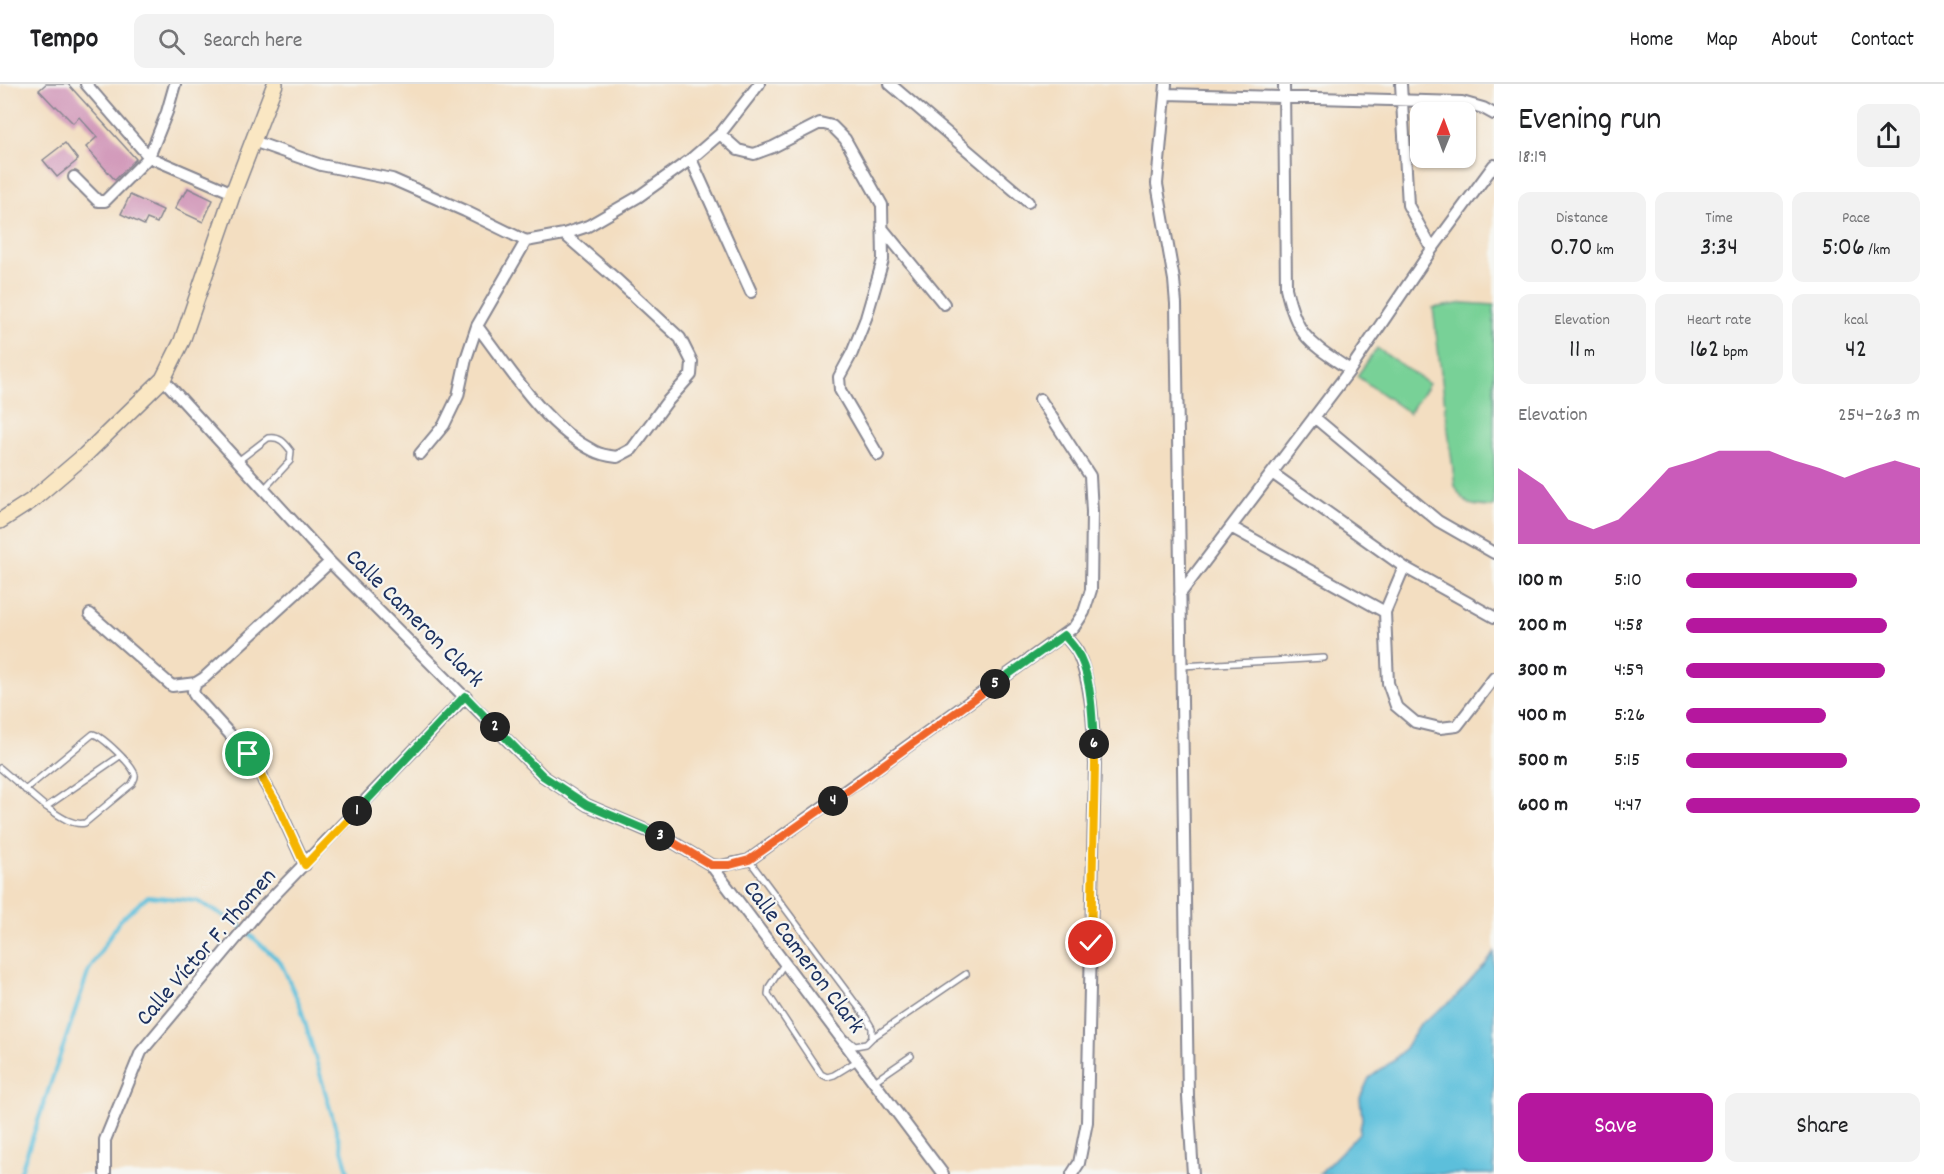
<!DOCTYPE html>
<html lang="en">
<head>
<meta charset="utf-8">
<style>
  :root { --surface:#fff; --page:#f2f2f2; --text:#202124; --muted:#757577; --line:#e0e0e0; --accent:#b5179e }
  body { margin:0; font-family:Dekko,sans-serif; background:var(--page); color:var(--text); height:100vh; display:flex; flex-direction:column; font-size:22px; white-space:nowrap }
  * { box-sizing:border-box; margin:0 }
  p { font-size:20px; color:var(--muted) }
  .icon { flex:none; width:33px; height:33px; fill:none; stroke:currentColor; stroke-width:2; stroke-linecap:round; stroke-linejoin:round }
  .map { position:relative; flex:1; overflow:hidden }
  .details { display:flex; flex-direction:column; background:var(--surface); width:450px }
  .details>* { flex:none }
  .needle { width:39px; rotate:1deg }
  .tools { position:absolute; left:1410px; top:18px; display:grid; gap:12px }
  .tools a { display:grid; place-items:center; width:66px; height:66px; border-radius:12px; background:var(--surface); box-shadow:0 2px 4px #0004; font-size:30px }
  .pin { position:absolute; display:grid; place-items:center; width:51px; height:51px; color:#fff; margin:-26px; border:3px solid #fff; border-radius:50%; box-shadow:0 2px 6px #0007 }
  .km { position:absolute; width:30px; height:30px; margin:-15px; border-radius:50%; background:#222; color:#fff; font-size:16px; line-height:30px; text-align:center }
  .round { display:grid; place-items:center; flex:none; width:63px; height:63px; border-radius:12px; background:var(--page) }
  .summary { display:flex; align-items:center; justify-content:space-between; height:102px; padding:0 24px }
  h1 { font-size:33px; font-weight:600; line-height:45px }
  .figures { display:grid; grid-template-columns:repeat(3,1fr); gap:9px; height:102px; padding:6px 24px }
  .figures div { display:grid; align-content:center; border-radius:12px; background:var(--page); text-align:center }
  .figures b { font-size:26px; font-weight:600 }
  .figures small { font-size:16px; font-weight:400 }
  .figures p { font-size:16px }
  .chart { height:168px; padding:12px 24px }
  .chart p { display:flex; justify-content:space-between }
  .chart svg { width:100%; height:108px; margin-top:6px; fill:var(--accent); opacity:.7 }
  .primary-button { display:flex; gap:12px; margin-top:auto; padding:12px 24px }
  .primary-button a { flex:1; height:69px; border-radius:12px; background:var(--accent); color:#fff; font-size:24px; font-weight:600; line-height:69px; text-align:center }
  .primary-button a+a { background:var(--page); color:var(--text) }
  ul { padding:0 24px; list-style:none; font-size:20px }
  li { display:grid; grid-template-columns:96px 72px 1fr; align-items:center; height:45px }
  li i { height:15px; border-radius:8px; background:var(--accent) }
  header { display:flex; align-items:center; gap:36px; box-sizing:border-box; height:84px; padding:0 30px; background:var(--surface); border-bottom:2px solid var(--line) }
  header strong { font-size:28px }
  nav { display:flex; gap:33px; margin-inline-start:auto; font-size:21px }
  .search { width:420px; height:54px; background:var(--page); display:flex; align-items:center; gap:15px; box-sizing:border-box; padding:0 21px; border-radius:12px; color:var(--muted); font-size:22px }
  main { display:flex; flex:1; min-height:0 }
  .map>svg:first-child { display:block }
</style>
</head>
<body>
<header>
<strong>Tempo</strong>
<div class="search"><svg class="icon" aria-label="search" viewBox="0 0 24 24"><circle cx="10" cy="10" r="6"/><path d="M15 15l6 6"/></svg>Search here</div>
<nav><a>Home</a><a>Map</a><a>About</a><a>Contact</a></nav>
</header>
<main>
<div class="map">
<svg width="1494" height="1090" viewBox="0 0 1494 1090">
  <rect width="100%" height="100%" fill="#f6f6f2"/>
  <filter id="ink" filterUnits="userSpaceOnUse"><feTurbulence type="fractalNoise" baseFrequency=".0167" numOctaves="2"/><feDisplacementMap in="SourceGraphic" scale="12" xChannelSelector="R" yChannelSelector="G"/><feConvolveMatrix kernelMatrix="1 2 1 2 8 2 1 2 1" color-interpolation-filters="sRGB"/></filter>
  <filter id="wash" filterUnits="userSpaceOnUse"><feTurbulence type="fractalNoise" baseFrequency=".008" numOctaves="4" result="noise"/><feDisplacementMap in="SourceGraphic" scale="24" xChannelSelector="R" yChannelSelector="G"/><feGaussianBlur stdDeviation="1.35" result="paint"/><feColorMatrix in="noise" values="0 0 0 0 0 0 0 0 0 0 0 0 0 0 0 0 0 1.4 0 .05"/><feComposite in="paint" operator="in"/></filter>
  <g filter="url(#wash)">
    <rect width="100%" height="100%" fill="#f3dec1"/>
    <path fill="#78d197" stroke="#4a807a" stroke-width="1.5" d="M1464 219 1494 221V422L1492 423C1471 422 1464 422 1455 402L1433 224Z
      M1377 264 1429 300 1409 329 1357 292Z"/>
    <path fill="#5cbfdb" stroke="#3c779c" stroke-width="1.5" d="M1494 868V1090H1319L1350 1059 1359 1049 1362 1036 1360 1014 1369 994 1394 976 1405 964 1420 940 1454 915 1489 876Z"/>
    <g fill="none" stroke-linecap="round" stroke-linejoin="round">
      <path stroke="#5cbfdb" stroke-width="4" d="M20 1090 89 886 120 836 148 812 197 817 237 839 281 879 300 921 349 1090"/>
    </g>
    <g id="blocks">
      <path fill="#d39bbb" d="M46 0H68L136 75 115 96 86 63 97 53 79 33 73 39 56 22 55 23 39 6Z
        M65 59 78 76 57 93 43 76Z
        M188 104 213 116 203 138 175 125 182 111 184 112Z
        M130 111 163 126 157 139 147 135 144 141 121 130Z"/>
    </g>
  </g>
  <g filter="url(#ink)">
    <use href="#blocks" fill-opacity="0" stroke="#878690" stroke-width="1.5"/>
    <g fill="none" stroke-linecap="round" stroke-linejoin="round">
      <g stroke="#878690" stroke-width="8">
        <path id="lane" d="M238 377 268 354C280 352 285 359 291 367L290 377 264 405
          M1182 582 1324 574
          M0 684 46 723 120 672
          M25 706 93 650C102 652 133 681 135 691 136 694 133 697 132 700L85 739C71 742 57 730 46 723
          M749 776 865 932 872 944V954L866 960 855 962 848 956
          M784 880 769 903 768 910 821 990 827 993 834 991 857 977
          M872 954 966 890
          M873 998 911 972"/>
      </g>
      <g stroke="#878690" stroke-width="14">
        <path id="street" d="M86 0 149 73 233 109
          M890 0 1028 118
          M1166 0 1157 100 1174 196 1176 220 1188 1013 1193 1090
          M1284 0 1286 204C1297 254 1310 259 1350 286
          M1401 0 1408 121 1432 165
          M1166 10 1462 18 1483 24 1494 30
          M720 50 738 66 754 70 773 63 820 39 832 42 845 55 882 121 883 176 866 234 852 269 839 293 840 306 878 371
          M253 57 321 81 392 95 465 127 526 157
          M691 75 751 208
          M74 93 98 117H105L149 73 167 28 175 0
          M882 144 944 220
          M526 157 564 150 588 142 638 113 691 75 720 50 759 0
          M477 242C511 286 544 342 594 367 601 371 609 372 617 373L632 365 666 319 691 291 692 278 680 254 616 195 564 150
          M163 295 330 478 543 692 587 721 671 757 711 781 943 1090
          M1314 333 1438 437 1494 469
          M420 370 444 341 458 312 466 275 477 242 526 157
          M1272 389 1404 483 1494 533
          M1231 443 1385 528
          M1404 483 1385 528 1388 599 1396 622 1415 638 1440 644 1457 642 1494 594
          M1180 510 1350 286 1432 165 1494 81
          M90 530 172 602 196 599 204 594 330 478
          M1064 551C1069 557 1075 563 1078 569 1093 604 1093 644 1095 680L1087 1038 1079 1079 1072 1090
          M196 599 193 607 195 612 258 681 264 698 276 718 305 781
          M711 781 720 782 749 776 1074 543 1084 528 1091 506 1092 428 1090 392 1040 315
          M105 1090V1056L141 968 260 826 466 612"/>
      </g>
      <g stroke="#878690" stroke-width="18">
        <path id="secondary" d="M0 437 31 417 85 371 163 295 182 257 233 109 275 0"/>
      </g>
      <use href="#lane" stroke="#fff" stroke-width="5"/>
      <use href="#street" stroke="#fff" stroke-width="10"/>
      <use href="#secondary" stroke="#fae7c3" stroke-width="15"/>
    </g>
  </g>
  <g fill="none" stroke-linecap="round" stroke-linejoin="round" filter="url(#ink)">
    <g stroke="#fff" stroke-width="12">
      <path id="split-1" d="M248 670 258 681 264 698 276 718 305 781 357 727"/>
    </g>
    <g stroke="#fff" stroke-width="12">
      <path id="split-2" d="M357 727 465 612 495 643"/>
    </g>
    <g stroke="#fff" stroke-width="12">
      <path id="split-3" d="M495 643 543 692 587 721 660 752"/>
    </g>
    <g stroke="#fff" stroke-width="12">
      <path id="split-4" d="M660 752 671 757 711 781H730L749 776 833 717"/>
    </g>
    <g stroke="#fff" stroke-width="12">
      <path id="split-5" d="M833 717 995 600"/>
    </g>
    <g stroke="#fff" stroke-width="12">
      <path id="split-6" d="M995 600 1064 551C1068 556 1073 561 1076 566 1092 589 1092 632 1094 660"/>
    </g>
    <g stroke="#fff" stroke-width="12">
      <path id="split-7" d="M1091 859 1095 680 1094 660"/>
    </g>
    <use href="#split-1" stroke="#f5b400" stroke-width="8"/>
    <use href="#split-2" stroke="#22a559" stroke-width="8"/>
    <use href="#split-3" stroke="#22a559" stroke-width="8"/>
    <use href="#split-4" stroke="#f0652b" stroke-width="8"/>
    <use href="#split-5" stroke="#f0652b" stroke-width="8"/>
    <use href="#split-6" stroke="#22a559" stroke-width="8"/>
    <use href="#split-7" stroke="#f5b400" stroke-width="8"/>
  </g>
  <g text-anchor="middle" stroke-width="4.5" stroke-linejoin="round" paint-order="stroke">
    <g font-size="24" fill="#1b2f5e" stroke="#f6f6f2">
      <text transform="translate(416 533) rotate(45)" y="8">Calle Cameron Clark</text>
      <text transform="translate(205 862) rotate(-49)" y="8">Calle Víctor F. Thomen</text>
      <text transform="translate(805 872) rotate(53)" y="8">Calle Cameron Clark</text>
    </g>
  </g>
</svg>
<div class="tools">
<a><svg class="needle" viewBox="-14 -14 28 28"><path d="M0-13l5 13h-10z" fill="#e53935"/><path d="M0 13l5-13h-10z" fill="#757577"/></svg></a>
</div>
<div class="pin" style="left:248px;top:670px;background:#1e9e55"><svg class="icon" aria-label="arrive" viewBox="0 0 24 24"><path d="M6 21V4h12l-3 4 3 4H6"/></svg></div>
<div class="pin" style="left:1091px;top:859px;background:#d93025"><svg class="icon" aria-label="check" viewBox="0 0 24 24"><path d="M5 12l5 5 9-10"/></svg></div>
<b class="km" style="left:357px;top:727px">1</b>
<b class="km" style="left:495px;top:643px">2</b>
<b class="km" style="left:660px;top:752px">3</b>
<b class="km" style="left:833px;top:717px">4</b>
<b class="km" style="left:995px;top:600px">5</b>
<b class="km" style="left:1094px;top:660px">6</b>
</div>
<section class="details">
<div class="summary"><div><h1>Evening run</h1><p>18:19</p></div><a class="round"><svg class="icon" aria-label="share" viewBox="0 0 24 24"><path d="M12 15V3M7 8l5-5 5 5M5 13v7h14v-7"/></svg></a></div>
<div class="figures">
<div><p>Distance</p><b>0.70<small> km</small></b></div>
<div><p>Time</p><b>3:34</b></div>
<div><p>Pace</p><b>5:06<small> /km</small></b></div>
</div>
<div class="figures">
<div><p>Elevation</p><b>11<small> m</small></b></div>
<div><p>Heart rate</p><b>162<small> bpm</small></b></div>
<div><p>kcal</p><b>42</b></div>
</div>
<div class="chart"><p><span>Elevation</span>254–263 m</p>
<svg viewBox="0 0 160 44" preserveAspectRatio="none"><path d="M0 44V13L10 20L20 34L30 38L40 34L50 24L60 13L70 10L80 6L90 6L100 6L110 10L120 13L130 17L140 13L150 10L160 13V44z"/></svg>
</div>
<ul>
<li><b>100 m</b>5:10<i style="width:73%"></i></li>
<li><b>200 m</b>4:58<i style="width:86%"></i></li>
<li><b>300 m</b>4:59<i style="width:85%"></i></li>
<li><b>400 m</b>5:26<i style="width:60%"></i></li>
<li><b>500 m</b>5:15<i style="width:69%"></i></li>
<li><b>600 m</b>4:47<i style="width:100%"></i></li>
</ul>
<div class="primary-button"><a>Save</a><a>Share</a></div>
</section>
</main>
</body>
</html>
